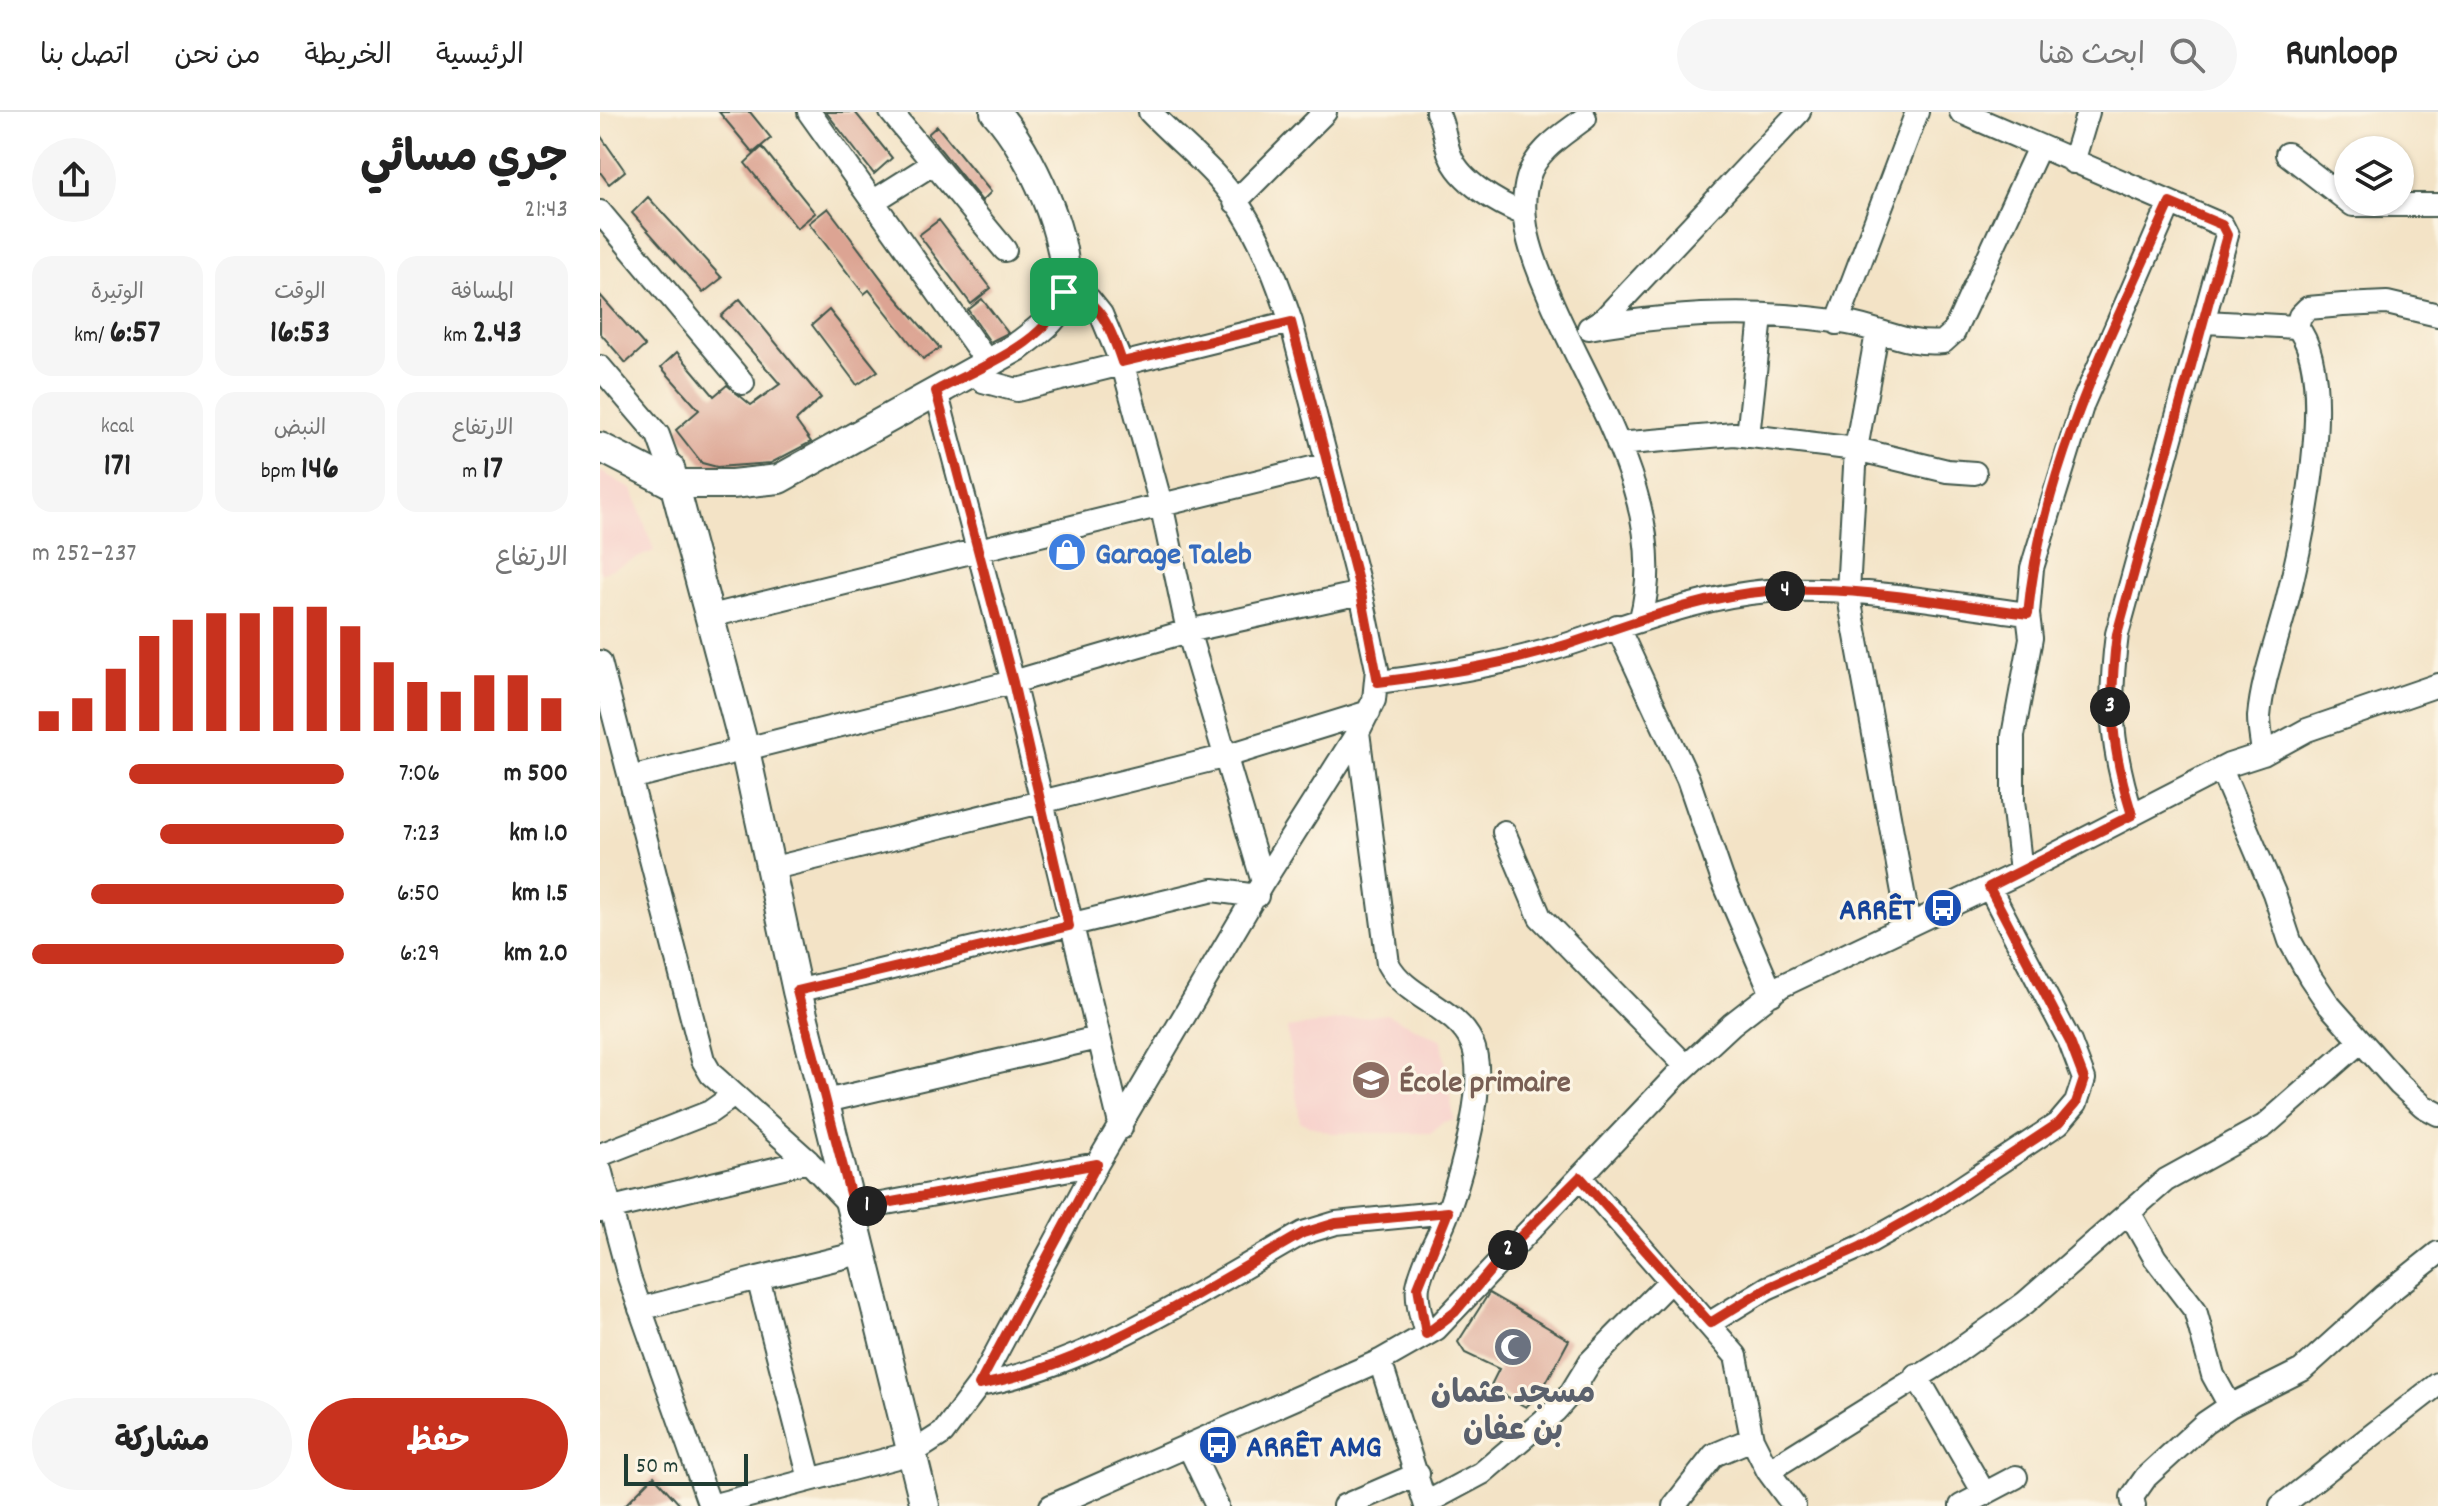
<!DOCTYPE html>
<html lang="ar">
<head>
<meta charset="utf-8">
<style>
  :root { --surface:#fff; --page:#f6f6f6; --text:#222; --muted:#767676; --line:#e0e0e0; --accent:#c8321e }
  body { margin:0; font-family:Dekko,"Playpen Sans Arabic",sans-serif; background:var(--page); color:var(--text); direction:rtl; height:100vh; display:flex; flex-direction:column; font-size:30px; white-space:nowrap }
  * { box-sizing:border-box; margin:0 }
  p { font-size:26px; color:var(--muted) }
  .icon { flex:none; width:44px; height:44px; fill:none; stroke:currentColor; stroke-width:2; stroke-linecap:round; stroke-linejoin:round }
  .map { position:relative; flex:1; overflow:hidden; direction:ltr }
  .drawer { display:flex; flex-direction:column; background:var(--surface); width:600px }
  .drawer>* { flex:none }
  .fabs { position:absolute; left:1734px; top:24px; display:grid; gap:16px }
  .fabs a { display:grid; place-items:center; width:80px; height:80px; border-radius:50%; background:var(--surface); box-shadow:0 2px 6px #0004; font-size:40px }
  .scale { position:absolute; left:24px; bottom:20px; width:124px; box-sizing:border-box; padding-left:8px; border:4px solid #1f3d34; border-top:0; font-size:22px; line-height:28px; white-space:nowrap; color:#1f3d34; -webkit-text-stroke:6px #fcf5e5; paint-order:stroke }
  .pin { position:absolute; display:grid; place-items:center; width:68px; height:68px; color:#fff; margin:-34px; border-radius:16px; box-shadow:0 4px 12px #0006 }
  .km { position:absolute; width:40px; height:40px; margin:-20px; border-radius:50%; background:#222; color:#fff; font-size:22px; line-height:40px; text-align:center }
  .round { display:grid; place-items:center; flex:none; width:84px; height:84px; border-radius:42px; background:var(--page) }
  .head { display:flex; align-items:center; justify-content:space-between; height:136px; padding:0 32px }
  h1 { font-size:44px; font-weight:700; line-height:60px }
  .metrics { display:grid; grid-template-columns:repeat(3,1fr); gap:12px; height:136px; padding:8px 32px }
  .metrics div { display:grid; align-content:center; border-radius:20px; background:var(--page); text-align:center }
  .metrics b { font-size:34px; font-weight:700 }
  .metrics small { font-size:22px; font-weight:400 }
  .metrics p { font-size:22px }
  .chart { height:224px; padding:16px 32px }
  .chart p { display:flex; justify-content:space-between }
  .chart svg { width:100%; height:144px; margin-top:8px; stroke:var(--accent); stroke-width:6 }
  .action { display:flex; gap:16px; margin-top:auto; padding:16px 32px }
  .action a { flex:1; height:92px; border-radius:48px; background:var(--accent); color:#fff; font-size:32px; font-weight:700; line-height:92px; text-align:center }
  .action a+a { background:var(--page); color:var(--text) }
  ul { padding:0 32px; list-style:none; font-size:26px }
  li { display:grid; grid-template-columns:128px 96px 1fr; align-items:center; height:60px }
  li i { height:20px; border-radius:10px; background:var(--accent) }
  header { display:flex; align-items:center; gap:48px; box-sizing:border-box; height:112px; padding:0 40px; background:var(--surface); border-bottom:2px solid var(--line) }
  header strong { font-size:38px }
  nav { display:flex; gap:44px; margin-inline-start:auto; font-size:28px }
  .search { width:560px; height:72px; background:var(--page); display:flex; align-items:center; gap:20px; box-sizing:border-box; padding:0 28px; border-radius:44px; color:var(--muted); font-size:30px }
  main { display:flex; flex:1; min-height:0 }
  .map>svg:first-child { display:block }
</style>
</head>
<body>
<header>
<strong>Runloop</strong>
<div class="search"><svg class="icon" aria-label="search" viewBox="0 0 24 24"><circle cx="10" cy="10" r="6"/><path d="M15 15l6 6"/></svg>ابحث هنا</div>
<nav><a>الرئيسية</a><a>الخريطة</a><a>من نحن</a><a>اتصل بنا</a></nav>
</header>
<main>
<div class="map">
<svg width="1838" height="1394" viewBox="0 0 1838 1394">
  <rect width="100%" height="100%" fill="#fcf5e5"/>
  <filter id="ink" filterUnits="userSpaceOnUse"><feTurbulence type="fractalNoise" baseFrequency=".0125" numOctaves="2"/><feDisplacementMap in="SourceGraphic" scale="16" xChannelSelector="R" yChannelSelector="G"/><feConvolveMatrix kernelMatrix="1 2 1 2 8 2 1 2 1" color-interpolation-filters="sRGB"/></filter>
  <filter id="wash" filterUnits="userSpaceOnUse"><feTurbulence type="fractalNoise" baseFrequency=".006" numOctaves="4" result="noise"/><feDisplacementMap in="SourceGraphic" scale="32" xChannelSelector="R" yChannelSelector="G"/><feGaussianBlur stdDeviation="1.8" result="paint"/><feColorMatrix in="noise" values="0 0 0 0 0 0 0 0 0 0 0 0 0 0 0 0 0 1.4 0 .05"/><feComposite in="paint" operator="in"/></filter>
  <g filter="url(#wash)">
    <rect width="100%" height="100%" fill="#f3e3c6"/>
    <path fill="#f7d0cb" d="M0 359 33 378 54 439 0 462Z
      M786 902 842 928 854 1008 843 1010 832 1021H731L700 1010 687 916Z"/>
    <g id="blocks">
      <path fill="#dca493" d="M119 0H150L171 26 153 41Z
        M226 0H255L292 46 274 62Z
        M337 14 391 80 382 89 328 22Z
        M0 23 25 59 9 72 0 60Z
        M162 35 215 101 197 116 145 51Z
        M48 85 122 166 103 181 32 101Z
        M228 96 290 178 340 236 323 247 269 178 264 182 209 111Z
        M339 108 391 176 371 192 319 123Z
        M0 183 45 234 26 251 0 221Z
        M140 187 221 286 196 309 211 330 171 351 117 355 102 351 76 318 99 298 61 255 77 240 114 284 127 273 151 293 180 272 121 204Z
        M382 187 408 221 390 230 368 198Z
        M229 198 278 259 257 273 212 213Z
        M889 1181 969 1228 941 1280 926 1295 890 1275 899 1257 865 1241 858 1230Z
        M54 1364 81 1394H24Z"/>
    </g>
  </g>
  <g filter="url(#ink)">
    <use href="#blocks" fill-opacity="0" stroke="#3f564a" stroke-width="2"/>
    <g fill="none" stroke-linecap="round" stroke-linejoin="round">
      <g stroke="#3f564a" stroke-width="26">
        <path id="minor" d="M209 0 388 251
          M291 0 405 138
          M837 0C845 15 844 28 850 43 860 70 899 92 924 102
          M1361 0 1622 113 1627 123 1517 522C1508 593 1511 635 1532 703
          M985 6C963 23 936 38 928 66 917 104 932 144 947 179 988 279 1071 392 1041 506
          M1687 42 1753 93H1838
          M1473 50 1488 0
          M274 89 331 53
          M635 90 725 0
          M0 100 143 271
          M464 180 489 187 501 202 524 257 562 396 588 519 663 770
          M1606 210 1697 215C1739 265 1701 435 1685 497 1676 532 1662 569 1659 605 1659 617 1662 630 1663 642
          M1237 211 1317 0
          M991 215 1005 206 1199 0
          M1697 215 1700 204 1708 196 1743 193 1787 191 1838 203
          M989 216C1074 201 1162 197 1247 211 1281 217 1308 234 1343 230L1354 220 1439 35
          M1277 221 1256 337 1248 480 1309 813
          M0 255 58 323 70 356
          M372 259 383 269 417 278 691 210
          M336 279 413 570 521 1016
          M1148 324 1161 205
          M1018 332 1134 322 1256 337 1347 359 1375 361
          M111 504 728 352
          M1017 514 1088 667 1122 766 1172 882
          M0 550 103 948 111 962 208 1049 254 1097 497 1052
          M778 570C843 562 907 552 969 532 1031 512 1102 484 1168 479 1254 473 1343 491 1428 502
          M758 620 788 852C806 886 856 895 872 931 889 968 861 1062 848 1100 840 1124 823 1148 818 1174 816 1190 822 1207 826 1222
          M1621 657 1674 781 1690 829 1710 865 1729 893 1800 973 1823 994 1838 1002
          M30 666 413 570 588 519 761 481
          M904 720 940 805 1086 954
          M170 757 623 645 769 600
          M1421 760 1413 689V624L1431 526 1428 502 1432 456 1483 291 1570 91
          M197 879 613 778 657 784
          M226 989 498 926
          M0 1043 110 1000 134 983
          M0 1057 29 1165 110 1394
          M980 1065 1136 1244 1152 1327 1168 1359 1194 1394
          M0 1099 208 1049
          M1529 1100 1555 1146 1595 1198 1613 1263 1630 1294
          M40 1197 158 1166
          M1110 1211 1167 1176 1260 1135 1335 1093 1459 1011 1476 991 1484 967 1470 930 1389 775
          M780 1249 826 1394
          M1316 1263 1384 1381
          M379 1273C493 1252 604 1177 703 1121L736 1111 848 1100
          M589 1335 617 1394
          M1168 1359 1341 1251 1425 1191 1566 1068 1664 1014 1761 929
          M210 1367 158 1166 264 1140
          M826 1391 882 1361 956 1298 971 1281 990 1250 1069 1170
          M111 1394 312 1341 343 1321 379 1273 497 1052 663 770 758 620 774 588 777 557 761 481 691 210C673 156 653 103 613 61 593 40 570 21 550 0
          M451 1394 780 1249 836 1217 1076 964 1132 912 1181 874 1421 760 1629 653 1663 642 1707 618 1838 573
          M744 1394 818 1362
          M1074 1394 1114 1343 1152 1327
          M1361 1394 1416 1365
          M1534 1394 1532 1385 1546 1365 1605 1311 1630 1294 1702 1258 1784 1184 1838 1141
          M1681 1394 1838 1272"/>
      </g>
      <g stroke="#3f564a" stroke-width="32">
        <path id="major" d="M0 335 72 372H132L179 367 417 235C435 221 460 206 464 181 472 129 430 38 395 0
          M70 356 145 638 197 879 325 1394"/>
      </g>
      <use href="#minor" stroke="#fff" stroke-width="22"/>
      <use href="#major" stroke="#fff" stroke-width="28"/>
    </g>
  </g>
  <g fill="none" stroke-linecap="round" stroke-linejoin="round" filter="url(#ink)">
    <g stroke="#fff" stroke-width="16">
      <path id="route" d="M1570 91 1622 113 1627 123 1517 522C1508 593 1511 635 1532 703L1389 775 1470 930 1484 967 1476 991 1459 1011 1335 1093 1260 1135 1167 1176 1110 1211 980 1065 912 1133 855 1200 826 1222 818 1175 848 1100 736 1111 703 1121C604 1177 493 1253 379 1273L497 1052 254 1097 197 879 469 814 413 570 336 279C379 255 450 232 464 180 500 185 511 218 522 250L691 210 761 481 778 570C843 562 907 552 969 532 1032 511 1101 484 1168 479 1254 473 1343 491 1428 502 1441 358 1511 221 1570 91Z"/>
    </g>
    <use href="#route" stroke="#c8321e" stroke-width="10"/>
  </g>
  <defs>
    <g id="shop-disc" transform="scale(2)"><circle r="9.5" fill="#3f7fe0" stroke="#fcf5e5"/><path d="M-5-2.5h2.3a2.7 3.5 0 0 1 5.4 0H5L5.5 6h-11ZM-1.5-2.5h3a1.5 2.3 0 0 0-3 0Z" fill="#fff"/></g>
    <g id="bus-disc" transform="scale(2)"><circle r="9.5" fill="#1a4fb4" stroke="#fcf5e5"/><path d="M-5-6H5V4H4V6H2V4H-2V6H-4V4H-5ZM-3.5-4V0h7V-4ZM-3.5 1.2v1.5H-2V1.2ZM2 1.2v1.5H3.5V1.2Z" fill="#fff"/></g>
    <g id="school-disc" transform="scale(2)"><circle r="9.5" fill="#8d6e63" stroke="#fcf5e5"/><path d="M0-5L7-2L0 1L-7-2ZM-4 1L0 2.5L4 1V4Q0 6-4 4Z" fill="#fff"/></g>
    <g id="mosque-disc" transform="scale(2)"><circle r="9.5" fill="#6b7280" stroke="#fcf5e5"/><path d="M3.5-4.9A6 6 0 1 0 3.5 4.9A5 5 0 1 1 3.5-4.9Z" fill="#fff"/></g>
  </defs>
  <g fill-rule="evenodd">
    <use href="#shop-disc" x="467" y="440"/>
    <use href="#bus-disc" x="1343" y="796"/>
    <use href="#school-disc" x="771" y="968"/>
    <use href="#mosque-disc" x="913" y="1235"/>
    <use href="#bus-disc" x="618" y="1333"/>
  </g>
  <g text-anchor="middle" stroke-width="6" stroke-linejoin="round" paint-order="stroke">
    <g font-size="32" font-weight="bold" fill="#366cbe" stroke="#fcf5e5" text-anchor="start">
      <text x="495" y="451">Garage Taleb</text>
    </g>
    <g font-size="32" font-weight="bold" fill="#164399" stroke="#fcf5e5" text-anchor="end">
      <text x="1315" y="807">ARRÊT</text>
      <text x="646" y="1344" text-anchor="start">ARRÊT AMG</text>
    </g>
    <g font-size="32" font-weight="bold" fill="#785e54" stroke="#fcf5e5" text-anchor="start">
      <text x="799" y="979">École primaire</text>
    </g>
    <g font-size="32" font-weight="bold" fill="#5b616d" stroke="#fcf5e5">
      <text x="913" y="1290">مسجد عثمان<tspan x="913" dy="37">بن عفان</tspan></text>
    </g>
  </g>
</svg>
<div class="fabs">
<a><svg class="icon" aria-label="layers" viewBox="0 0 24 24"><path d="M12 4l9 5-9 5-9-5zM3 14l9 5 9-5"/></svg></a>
</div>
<div class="scale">50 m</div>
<div class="pin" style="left:464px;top:180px;background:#1e9e55"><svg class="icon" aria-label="arrive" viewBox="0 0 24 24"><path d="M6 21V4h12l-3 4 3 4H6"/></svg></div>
<b class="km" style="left:267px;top:1094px">1</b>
<b class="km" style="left:908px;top:1138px">2</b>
<b class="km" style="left:1510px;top:595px">3</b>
<b class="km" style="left:1185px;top:479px">4</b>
</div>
<section class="drawer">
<div class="head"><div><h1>جري مسائي</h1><p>21:43</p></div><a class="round"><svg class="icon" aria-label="share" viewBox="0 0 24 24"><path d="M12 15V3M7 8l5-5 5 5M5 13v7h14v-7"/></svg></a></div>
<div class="metrics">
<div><p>المسافة</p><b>2.43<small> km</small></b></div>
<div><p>الوقت</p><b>16:53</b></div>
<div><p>الوتيرة</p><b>6:57<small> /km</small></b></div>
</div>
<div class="metrics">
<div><p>الارتفاع</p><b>17<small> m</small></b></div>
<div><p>النبض</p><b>146<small> bpm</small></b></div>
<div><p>kcal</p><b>171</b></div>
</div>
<div class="chart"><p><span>الارتفاع</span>237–252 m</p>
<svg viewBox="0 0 160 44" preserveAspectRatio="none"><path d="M5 44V38M15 44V34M25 44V25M35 44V15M45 44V10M55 44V8M65 44V8M75 44V6M85 44V6M95 44V12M105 44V23M115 44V29M125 44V32M135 44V27M145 44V27M155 44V34"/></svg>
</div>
<ul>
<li><b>500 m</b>7:06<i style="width:69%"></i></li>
<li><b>1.0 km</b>7:23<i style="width:59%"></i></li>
<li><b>1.5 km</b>6:50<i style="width:81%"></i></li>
<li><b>2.0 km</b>6:29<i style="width:100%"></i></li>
</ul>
<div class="action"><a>حفظ</a><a>مشاركة</a></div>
</section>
</main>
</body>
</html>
